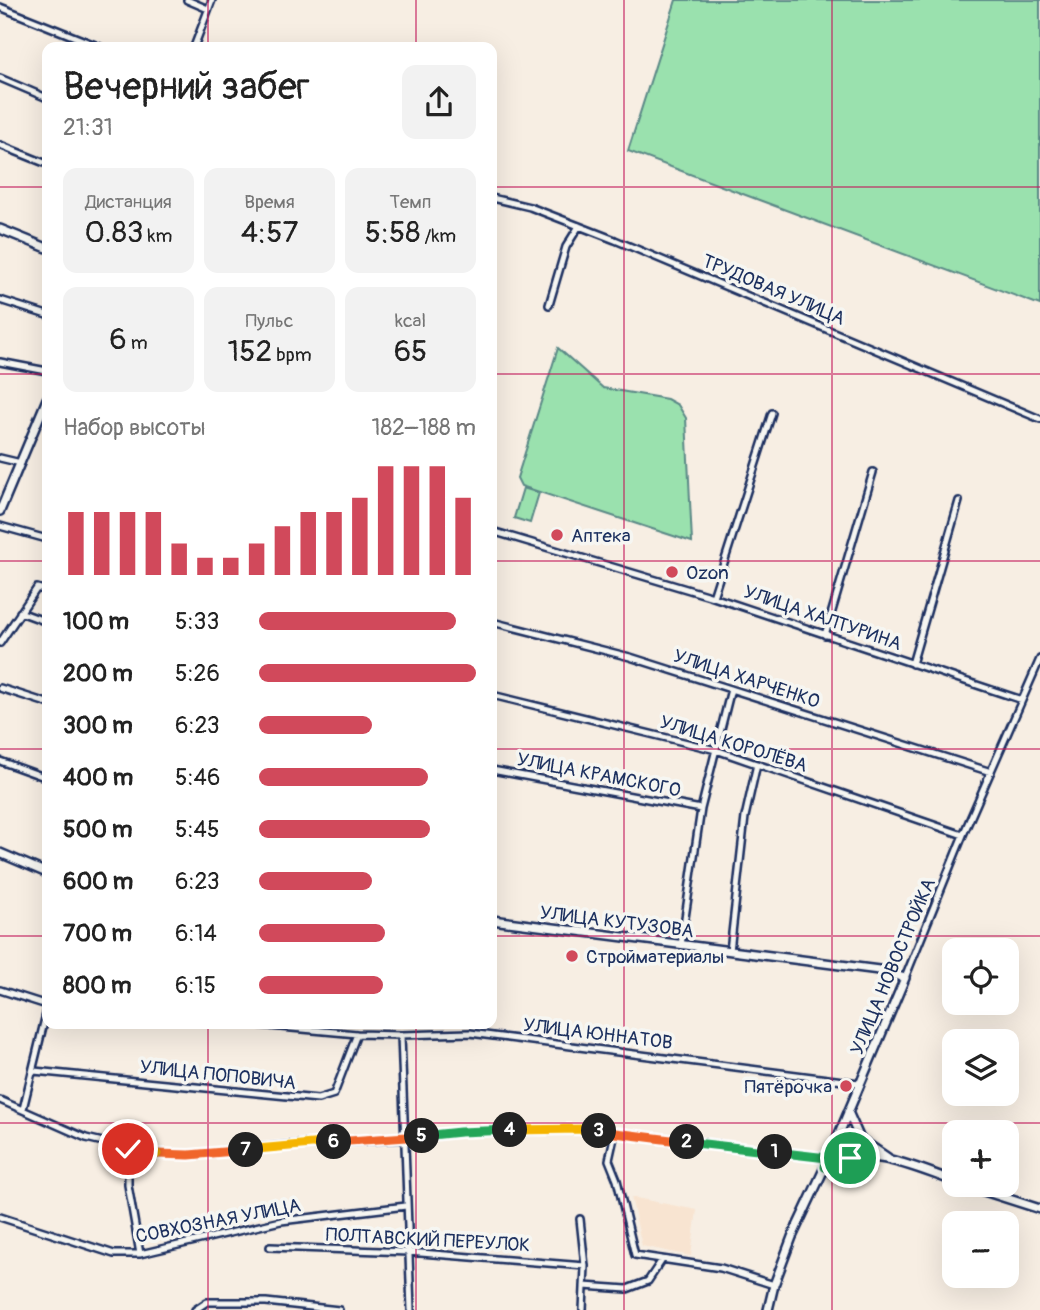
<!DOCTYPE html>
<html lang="ru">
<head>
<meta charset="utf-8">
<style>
  :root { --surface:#fff; --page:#f2f2f2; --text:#222; --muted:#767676; --accent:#d1495b }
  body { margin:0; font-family:Pangolin,sans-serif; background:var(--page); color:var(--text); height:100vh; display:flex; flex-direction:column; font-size:26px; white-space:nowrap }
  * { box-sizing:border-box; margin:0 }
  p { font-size:23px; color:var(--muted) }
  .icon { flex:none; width:38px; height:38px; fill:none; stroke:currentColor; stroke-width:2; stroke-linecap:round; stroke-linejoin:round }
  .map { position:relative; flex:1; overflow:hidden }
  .panel { position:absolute; left:42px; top:42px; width:455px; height:987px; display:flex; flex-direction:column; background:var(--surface); border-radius:14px; box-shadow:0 7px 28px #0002 }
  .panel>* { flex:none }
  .buttons { position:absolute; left:942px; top:938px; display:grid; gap:14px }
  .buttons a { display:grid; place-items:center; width:77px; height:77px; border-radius:14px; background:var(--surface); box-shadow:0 7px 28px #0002; font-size:35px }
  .pin { position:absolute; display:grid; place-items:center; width:60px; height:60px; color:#fff; margin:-30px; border:4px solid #fff; border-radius:50%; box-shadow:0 2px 7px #0007 }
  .km { position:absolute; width:35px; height:35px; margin:-18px; border-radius:50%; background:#222; color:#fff; font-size:19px; line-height:35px; text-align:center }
  .round { display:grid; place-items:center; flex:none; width:74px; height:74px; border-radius:14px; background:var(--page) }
  .overview { display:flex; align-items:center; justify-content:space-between; height:119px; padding:0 21px }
  h1 { font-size:38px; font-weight:600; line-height:52px }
  .figures { display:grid; grid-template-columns:repeat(3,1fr); gap:10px; height:119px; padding:7px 21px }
  .figures div { display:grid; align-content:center; border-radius:14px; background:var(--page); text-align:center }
  .figures b { font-size:30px; font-weight:600 }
  .figures small { font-size:19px; font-weight:400 }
  .figures p { font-size:19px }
  .chart { height:196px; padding:14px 21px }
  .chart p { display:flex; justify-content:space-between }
  .chart svg { width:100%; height:126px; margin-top:7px; stroke:var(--accent); stroke-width:6 }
  ul { padding:0 21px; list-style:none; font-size:23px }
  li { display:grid; grid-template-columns:112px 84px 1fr; align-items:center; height:52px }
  li i { height:18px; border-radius:9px; background:var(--accent) }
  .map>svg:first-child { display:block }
</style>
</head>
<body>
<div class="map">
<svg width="1040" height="1310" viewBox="0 0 1040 1310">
  <rect width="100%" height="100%" fill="#f7eee3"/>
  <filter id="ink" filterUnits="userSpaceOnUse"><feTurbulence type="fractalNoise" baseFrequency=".0143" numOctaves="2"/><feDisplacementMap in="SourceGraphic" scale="14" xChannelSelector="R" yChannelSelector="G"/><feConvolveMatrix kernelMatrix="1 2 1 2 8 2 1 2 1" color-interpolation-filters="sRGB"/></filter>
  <g filter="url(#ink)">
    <path fill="#f8e4d1" d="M631 1197 697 1210 691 1256 642 1246Z"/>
    <path fill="#9ae1ae" stroke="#5a8886" stroke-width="2" d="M676 0H1040V305L628 151Z
      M558 348 603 388 667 399 678 405 686 418 692 542 521 486 517 478Z
      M523 488 539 493 530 523 514 518Z"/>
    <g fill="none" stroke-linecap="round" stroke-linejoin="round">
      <g stroke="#1b2f5e" stroke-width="10">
        <path id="street" d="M187 0 208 9
          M0 7 100 47
          M194 47 212 0
          M0 78 47 98
          M0 145 47 164
          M492 198 530 207 615 240 1040 419
          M0 300 47 315
          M549 305 566 247 579 226
          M0 362 47 371
          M0 458 21 463
          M0 526 47 539
          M492 531 713 597 1022 700
          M713 597 772 413
          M20 612 47 622
          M492 622 630 657 991 772
          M825 635 873 472
          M0 643 37 588 47 591
          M912 664 959 501
          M0 688 47 703
          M492 695 716 750 963 835
          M0 761 47 778
          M492 770 701 809
          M681 945 701 809 731 689
          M730 951 745 817 757 764
          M905 978 963 835 1040 659
          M0 990 47 1005
          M248 1024 357 1034 401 1035 470 1033 859 1083
          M401 1035 411 1310
          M34 1071 318 1099 334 1094 357 1034
          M0 1100 86 1138 154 1154 189 1155 289 1145 403 1139 460 1132 583 1129 827 1158
          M23 1109 47 1010
          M615 1133 609 1160 617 1180 635 1255 721 1268 774 1285
          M128 1149V1185L140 1254
          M0 1217 114 1254H140L281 1221 406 1206
          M580 1219 585 1266 583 1310
          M270 1247 408 1252 585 1266
          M584 1286 627 1289 648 1281 662 1260
          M195 1310 207 1302H266L339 1310"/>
      </g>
      <g stroke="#1b2f5e" stroke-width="12">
        <path id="secondary" d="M0 229 47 248
          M0 511 47 399
          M0 853 47 873
          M492 920 879 970 905 978 825 1167 792 1237 774 1285 768 1310
          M848 1112 860 1139 888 1158
          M825 1167C866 1143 913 1167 954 1181
          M965 1185 1040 1209"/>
      </g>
      <use href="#street" stroke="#f6f6f2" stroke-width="5"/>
      <use href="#secondary" stroke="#f6f6f2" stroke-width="7"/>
    </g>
  </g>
  <g fill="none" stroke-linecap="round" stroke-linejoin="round" filter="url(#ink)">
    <g stroke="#fff" stroke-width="14">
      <path id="split-1" d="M775 1152 827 1158 825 1167 836 1161 850 1158"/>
    </g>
    <g stroke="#fff" stroke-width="14">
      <path id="split-2" d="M687 1142 775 1152"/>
    </g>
    <g stroke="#fff" stroke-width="14">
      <path id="split-3" d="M599 1131 687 1142"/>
    </g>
    <g stroke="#fff" stroke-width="14">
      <path id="split-4" d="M510 1130 583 1129 599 1131"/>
    </g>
    <g stroke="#fff" stroke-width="14">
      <path id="split-5" d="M422 1136 460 1132 510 1130"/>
    </g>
    <g stroke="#fff" stroke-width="14">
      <path id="split-6" d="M334 1142 422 1136"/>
    </g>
    <g stroke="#fff" stroke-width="14">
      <path id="split-7" d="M246 1150 334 1142"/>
    </g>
    <g stroke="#fff" stroke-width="14">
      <path id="split-8" d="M157 1154 189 1155 246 1150"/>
    </g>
    <g stroke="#fff" stroke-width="14">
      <path id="split-9" d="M128 1149 157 1154"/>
    </g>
    <use href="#split-1" stroke="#22a559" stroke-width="9"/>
    <use href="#split-2" stroke="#22a559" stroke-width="9"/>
    <use href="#split-3" stroke="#f0652b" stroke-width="9"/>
    <use href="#split-4" stroke="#f5b400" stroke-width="9"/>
    <use href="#split-5" stroke="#22a559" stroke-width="9"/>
    <use href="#split-6" stroke="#f0652b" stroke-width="9"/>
    <use href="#split-7" stroke="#f5b400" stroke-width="9"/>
    <use href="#split-8" stroke="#f0652b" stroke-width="9"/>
    <use href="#split-9" stroke="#f5b400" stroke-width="9"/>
  </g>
  <path fill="none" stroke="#c2185b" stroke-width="2" stroke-opacity="0.55" d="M208 0V47M416 0V47M624 0V1310M832 0V1310M0 187H47M492 187H1040M0 374H47M492 374H1040M0 561H47M492 561H1040M0 749H47M492 749H1040M0 936H47M492 936H1040M208 1024V1310M416 1024V1310M0 1123H1040"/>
  <g fill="#d1495b" stroke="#f6f6f2" stroke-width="2.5">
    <circle cx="557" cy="535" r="7"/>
    <circle cx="672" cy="572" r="7"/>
    <circle cx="572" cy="956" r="7"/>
    <circle cx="846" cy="1086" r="7"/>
  </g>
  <g text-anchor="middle" stroke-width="7" stroke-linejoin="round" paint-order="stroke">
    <g font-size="19" fill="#1b2f5e" stroke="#f6f6f2">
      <text transform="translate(774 289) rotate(23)" y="7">ТРУДОВАЯ УЛИЦА</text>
      <text transform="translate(823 617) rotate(19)" y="7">УЛИЦА ХАЛТУРИНА</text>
      <text transform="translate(747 678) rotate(18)" y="7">УЛИЦА ХАРЧЕНКО</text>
      <text transform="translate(734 743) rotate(17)" y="7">УЛИЦА КОРОЛЁВА</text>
      <text transform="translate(599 774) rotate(11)" y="7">УЛИЦА КРАМСКОГО</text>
      <text transform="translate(617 921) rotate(7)" y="7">УЛИЦА КУТУЗОВА</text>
      <text transform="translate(892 966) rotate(-67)" y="7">УЛИЦА НОВОСТРОЙКА</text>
      <text transform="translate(598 1033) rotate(7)" y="7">УЛИЦА ЮННАТОВ</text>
      <text transform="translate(218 1074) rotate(6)" y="7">УЛИЦА ПОПОВИЧА</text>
      <text transform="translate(218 1220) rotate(-11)" y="7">СОВХОЗНАЯ УЛИЦА</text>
      <text transform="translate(428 1239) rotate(3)" y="7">ПОЛТАВСКИЙ ПЕРЕУЛОК</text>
    </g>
    <g font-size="19" fill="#1b2f5e" stroke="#f6f6f2" text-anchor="start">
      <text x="571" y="542">Аптека</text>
      <text x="686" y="579">Ozon</text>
      <text x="586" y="963">Стройматериалы</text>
      <text x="832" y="1093" text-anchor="end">Пятёрочка</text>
    </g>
  </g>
</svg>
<div class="buttons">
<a><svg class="icon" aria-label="locate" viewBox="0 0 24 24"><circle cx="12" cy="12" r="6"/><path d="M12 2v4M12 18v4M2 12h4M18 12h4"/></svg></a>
<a><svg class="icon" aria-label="layers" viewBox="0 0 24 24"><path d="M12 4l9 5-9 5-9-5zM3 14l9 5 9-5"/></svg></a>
<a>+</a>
<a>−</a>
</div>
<div class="pin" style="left:850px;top:1158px;background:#1e9e55"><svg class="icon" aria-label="arrive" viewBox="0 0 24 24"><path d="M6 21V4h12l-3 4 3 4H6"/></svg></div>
<div class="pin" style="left:128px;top:1149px;background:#d93025"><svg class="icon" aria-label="check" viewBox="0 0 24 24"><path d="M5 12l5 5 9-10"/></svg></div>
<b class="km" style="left:775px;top:1152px">1</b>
<b class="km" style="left:687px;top:1142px">2</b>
<b class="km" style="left:599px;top:1131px">3</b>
<b class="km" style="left:510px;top:1130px">4</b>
<b class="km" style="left:422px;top:1136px">5</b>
<b class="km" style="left:334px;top:1142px">6</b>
<b class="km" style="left:246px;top:1150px">7</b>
<section class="panel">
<div class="overview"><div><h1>Вечерний забег</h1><p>21:31</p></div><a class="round"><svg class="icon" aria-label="share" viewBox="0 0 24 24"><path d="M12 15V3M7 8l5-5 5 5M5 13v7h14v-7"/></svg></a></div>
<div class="figures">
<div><p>Дистанция</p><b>0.83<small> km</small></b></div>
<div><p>Время</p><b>4:57</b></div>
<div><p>Темп</p><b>5:58<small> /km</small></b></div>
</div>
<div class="figures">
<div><b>6<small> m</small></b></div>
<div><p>Пульс</p><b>152<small> bpm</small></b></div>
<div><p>kcal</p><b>65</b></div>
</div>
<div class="chart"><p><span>Набор высоты</span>182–188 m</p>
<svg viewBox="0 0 160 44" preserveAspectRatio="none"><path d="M5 44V22M15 44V22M25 44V22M35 44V22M45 44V33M55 44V38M65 44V38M75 44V33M85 44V27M95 44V22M105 44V22M115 44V17M125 44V6M135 44V6M145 44V6M155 44V17"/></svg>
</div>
<ul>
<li><b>100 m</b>5:33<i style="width:91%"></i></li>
<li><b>200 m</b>5:26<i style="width:100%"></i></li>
<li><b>300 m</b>6:23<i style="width:52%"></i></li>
<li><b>400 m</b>5:46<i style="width:78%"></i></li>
<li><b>500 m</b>5:45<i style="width:79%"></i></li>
<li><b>600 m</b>6:23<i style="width:52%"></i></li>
<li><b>700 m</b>6:14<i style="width:58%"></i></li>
<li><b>800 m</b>6:15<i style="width:57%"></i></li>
</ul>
</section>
</div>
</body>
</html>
